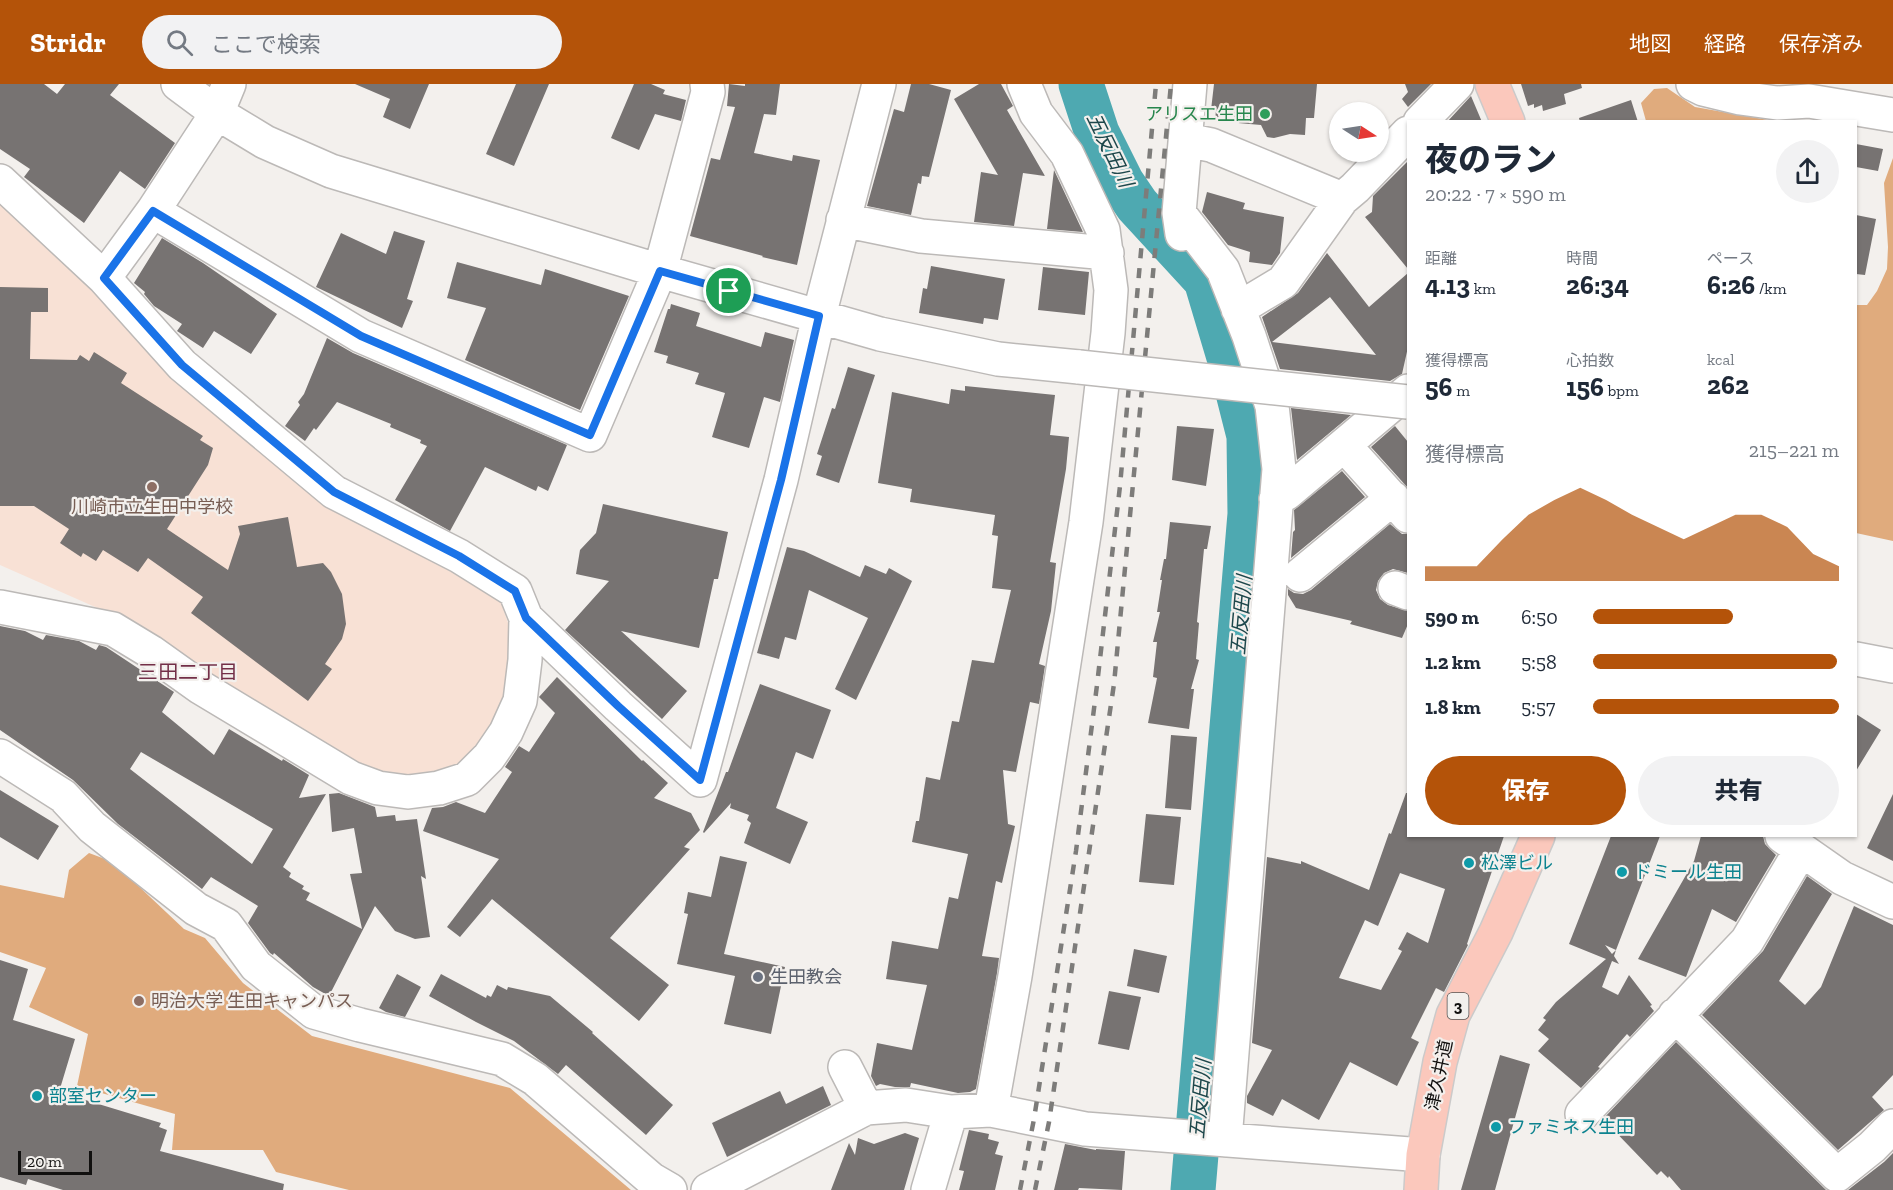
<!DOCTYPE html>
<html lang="ja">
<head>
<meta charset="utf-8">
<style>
  :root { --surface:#fff; --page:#f2f2f3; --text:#1f2937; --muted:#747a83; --accent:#b45309 }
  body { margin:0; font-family:"Zilla Slab","Noto Sans JP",serif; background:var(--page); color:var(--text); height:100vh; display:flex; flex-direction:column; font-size:22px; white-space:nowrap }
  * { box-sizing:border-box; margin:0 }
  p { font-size:20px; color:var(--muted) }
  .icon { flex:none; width:33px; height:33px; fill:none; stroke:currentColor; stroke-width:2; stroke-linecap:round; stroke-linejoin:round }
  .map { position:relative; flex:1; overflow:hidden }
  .drawer { position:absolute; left:1407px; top:36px; width:450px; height:717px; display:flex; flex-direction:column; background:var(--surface); border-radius:0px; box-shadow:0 2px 4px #0004 }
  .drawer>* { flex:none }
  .needle { width:39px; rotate:102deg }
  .controls { position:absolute; left:1329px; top:18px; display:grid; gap:12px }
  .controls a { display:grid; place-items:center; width:60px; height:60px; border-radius:50%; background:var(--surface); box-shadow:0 2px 4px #0004; font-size:30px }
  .scale { position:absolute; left:18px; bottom:15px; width:74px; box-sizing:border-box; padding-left:6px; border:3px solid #11100f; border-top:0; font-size:16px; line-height:21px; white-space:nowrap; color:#11100f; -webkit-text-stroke:4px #f3f0ed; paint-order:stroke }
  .pin { position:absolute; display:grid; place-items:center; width:51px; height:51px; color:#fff; margin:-26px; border:3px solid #fff; border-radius:50%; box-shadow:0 2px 6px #0007 }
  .round { display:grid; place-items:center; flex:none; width:63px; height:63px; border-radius:32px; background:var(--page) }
  .summary { display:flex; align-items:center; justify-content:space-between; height:102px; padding:0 18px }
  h1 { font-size:33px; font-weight:800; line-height:45px }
  .metrics { display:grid; grid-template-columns:repeat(3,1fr); gap:9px; height:102px; padding:6px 18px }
  .metrics div { display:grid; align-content:center }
  .metrics b { font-size:26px; font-weight:800 }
  .metrics small { font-size:16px; font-weight:400 }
  .metrics p { font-size:16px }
  .chart { height:168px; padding:12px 18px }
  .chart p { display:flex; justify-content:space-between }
  .chart svg { width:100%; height:108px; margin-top:6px; fill:var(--accent); opacity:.7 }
  .cta { display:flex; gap:12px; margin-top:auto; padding:12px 18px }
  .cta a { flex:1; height:69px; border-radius:36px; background:var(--accent); color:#fff; font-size:24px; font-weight:800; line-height:69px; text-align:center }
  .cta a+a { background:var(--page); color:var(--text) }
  ul { padding:0 18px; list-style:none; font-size:20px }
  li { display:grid; grid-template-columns:96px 72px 1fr; align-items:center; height:45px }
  li i { height:15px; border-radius:8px; background:var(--accent) }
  header { display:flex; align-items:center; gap:36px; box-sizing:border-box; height:84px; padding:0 30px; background:var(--accent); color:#fff }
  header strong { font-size:28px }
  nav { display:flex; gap:33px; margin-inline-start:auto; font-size:21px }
  .search { width:420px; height:54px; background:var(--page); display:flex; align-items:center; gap:15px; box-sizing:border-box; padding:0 21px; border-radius:33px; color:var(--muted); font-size:22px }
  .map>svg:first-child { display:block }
</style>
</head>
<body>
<header>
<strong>Stridr</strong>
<div class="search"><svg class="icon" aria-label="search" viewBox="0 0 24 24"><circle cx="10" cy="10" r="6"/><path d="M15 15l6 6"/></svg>ここで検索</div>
<nav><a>地図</a><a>経路</a><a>保存済み</a></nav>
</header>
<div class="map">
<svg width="1893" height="1106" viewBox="0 0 1893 1106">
  <rect width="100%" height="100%" fill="#f3f0ed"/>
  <path fill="#f8e1d5" d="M0 110 323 417 500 515 516 563 500 637 462 685 412 693H385L336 671 120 534 0 481Z"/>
  <path fill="#e0ab7d" d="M1667 4 1695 23 1774 37H1646L1641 19 1654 5Z
    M1893 74V457L1856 449V221H1867L1877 207 1887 185 1888 163 1884 99Z
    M89 769 113 778 184 845 205 854 243 899 312 952 510 1004 631 1106H349L276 1088 263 1066H172L175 1030 77 1002 88 950 29 923 46 884 0 868V801L64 814 69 786Z"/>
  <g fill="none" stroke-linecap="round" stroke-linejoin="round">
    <path stroke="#4ea9b1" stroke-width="45" d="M1081 0 1097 49 1122 99 1137 121 1206 196 1229 273 1249 352 1250 430 1193 1106"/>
  </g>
  <path fill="#777372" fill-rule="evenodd" d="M0 0H44L57 10 65 0H119L110 11 175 59 145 105 120 87 84 139 24 93 30 85 0 65Z
    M355 0H429L410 45 383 33 390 15Z
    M516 0H549L514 82 486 70Z
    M634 0H651L665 6 663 10 686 16 681 37 655 30 639 66 611 54Z
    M729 0 745 2V0H780L776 31 764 30 754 69 792 77 793 71 820 76 797 181 762 173 763 172 690 152 711 74 720 76 735 23 727 22Z
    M911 0H929L951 6 929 93 922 92 921 100 918 99 911 131 867 122 894 25 904 28Z
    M979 0H1001L1013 22 1007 26 1045 92 1023 89 1014 142 974 138 981 88 998 91 954 15Z
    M1214 0H1317L1314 34H1306L1305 51 1290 50 1274 54 1267 53 1261 41 1215 37 1216 26H1211Z
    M1405 0H1431L1408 23 1402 15 1408 8Z
    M1521 0H1581L1582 4 1564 10 1566 20 1543 27 1542 21 1534 24V20L1528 22Z
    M1471 12 1482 38H1447L1470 13Z
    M1631 16 1638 38H1580L1579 34Z
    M1856 60 1883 65 1878 87 1856 83Z
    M1408 77V185L1365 133 1372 128 1373 112Z
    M1054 86 1083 148 1047 145Z
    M1207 108 1245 119 1243 125 1284 133 1280 169 1272 181 1249 178 1250 168 1228 161 1202 128Z
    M1856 131 1876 135 1865 191 1856 190Z
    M394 147 425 157 407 215 413 217 402 244 316 203 341 149 386 170Z
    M162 154 203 179 277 230 251 270 214 247 203 264 177 247 182 240 154 222 144 210 145 208 134 199Z
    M1327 169 1369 223 1408 189V263L1402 290 1390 297 1280 285 1262 233 1298 209ZM1330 213 1376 271 1272 258Z
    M457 178 541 201 545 185 629 212 580 326 465 276 486 224 447 214Z
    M931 182 1005 195 998 236 984 234 983 240 919 229 923 204 927 205Z
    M1043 183 1089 188 1085 231 1038 226Z
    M0 203 48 204V228H31L30 275 77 276 80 271 89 277 94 268 127 289 121 299 203 352 200 356 213 364 208 381 167 445 228 486 240 450 238 442 288 433 297 483 323 479 331 488 342 510 346 540 342 555 325 580 332 585 308 617 191 529 203 513 148 474 138 488 103 466 96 477 83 469 81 473 60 459 69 445 34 422H0Z
    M671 220 700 229 696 242 761 263 765 248 794 256 780 318 764 313 749 364 712 353 725 309 695 300 699 289 666 279 668 272 654 268 668 225H670Z
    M327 254 353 269 567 361 548 407 538 402 536 407 485 383 450 447 395 416 427 362 420 359 421 356 390 343 391 340 337 318 316 346 314 344 305 357 285 342 300 321 298 318 304 310Z
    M848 283 875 291 839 399 816 391 822 372 817 370 832 324 835 325Z
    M965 302 1055 311 1050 351 1069 353 1066 385 1050 478 1056 479 1051 527 1039 580 1045 582 1039 620 1030 618 1016 688 1003 686 1008 740 1015 742 1002 799 996 797 982 872 999 874 997 889 976 1005 970 1008 958 1009 911 999 910 1003H895L880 1000 876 1002 871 992 877 959 912 966 927 901 886 895 892 857 938 865 949 813 958 815 968 770 912 758 916 737H919L926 693 940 696 952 637 959 638 972 576 994 579 1011 506 992 504 998 452 992 451 995 431 910 418 912 405 878 399 892 308 949 320 951 305 965 307Z
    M1291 324 1351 331 1297 376Z
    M1177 342 1214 345 1206 402 1172 396Z
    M1395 342 1408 358V404L1371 363Z
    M1342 387 1365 413 1291 474 1293 448 1295 446 1294 426Z
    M603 420 728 448 718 495H714L699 564 621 547 687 607 662 635 565 546 609 497 576 490 580 466 596 449Z
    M1170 438 1211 442 1207 465H1204L1197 538 1199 539 1196 575 1199 576 1191 605H1194L1189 645 1148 639 1157 594 1153 593 1157 558H1153L1160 528H1157L1162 496H1160L1164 475H1166Z
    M1390 440 1402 450H1408V489L1393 485 1384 489 1378 497 1376 506 1380 515 1388 521 1408 527V540L1402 554 1350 540 1352 537 1296 524 1288 511V505L1294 509 1303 510 1311 506Z
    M787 463 804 467 860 493 865 481 886 490 889 484 912 497 856 616 835 605 868 534 809 506 796 556 785 553 779 575 757 569Z
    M0 542 25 547 43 556 46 551 79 557 96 566 99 561 106 563 174 608 162 628 214 671 229 645 282 677 283 675 309 691 299 714 326 710 283 783 291 789 289 793 304 802 302 805 310 809 306 816 362 845 350 790 362 789 354 744 332 748 329 710 339 709 375 723 377 733 395 731 396 737 417 735 426 795 421 792 430 853 415 855 395 847 375 822 329 912 313 903 274 869 273 871 270 869 248 839 258 822 211 793 202 805 118 740 73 696 0 646ZM141 668 273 745 252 780 130 685Z
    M557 593 642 677 643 676 668 699 654 714 691 729 700 746 684 763 690 765 610 854 669 901 639 937 492 815 460 853 447 843 499 775 423 747 432 724 443 723 456 718 485 729 512 688 505 683 519 662 529 668 555 629 539 613Z
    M760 600 831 626 813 675 796 668 776 724 808 738 790 780 744 759 751 739 747 736 749 731 730 724 731 719 704 749 703 748 726 688H728Z
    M1856 630 1881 646 1856 687Z
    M1171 651 1197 653 1191 726 1165 724Z
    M0 706 59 742 38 776 0 753Z
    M1406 709H1408V752H1504L1467 860 1468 861 1444 908 1436 904 1411 954 1419 958 1397 1002 1350 978 1319 1036 1282 1015 1273 1032 1247 1019V1012L1272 966 1252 959 1267 773 1301 780V777L1369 806 1389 749 1391 750ZM1400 789 1445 805 1428 859 1407 848 1398 865 1402 867 1381 906 1339 894 1365 836 1378 842Z
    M1893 710V777L1867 764Z
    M1146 730 1181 733 1174 801 1139 798Z
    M1611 752H1660L1616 866 1605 861 1612 870 1616 866 1614 872 1619 880 1612 877 1602 903 1618 911 1629 891 1652 921 1650 922 1654 927 1630 953 1627 950 1598 983 1600 984 1581 1004 1538 967 1549 955 1538 946 1546 936 1543 934 1556 918 1606 875 1569 860Z
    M1701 752H1763L1765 760 1776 771 1736 838 1712 825 1686 893 1638 875 1694 777Z
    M720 772 747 778 724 870 785 883 771 950 724 940 735 892 677 880 688 830 684 829 688 808 711 813Z
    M1807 792 1832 810 1779 897 1805 921 1821 903 1854 822 1893 841V991L1872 1013 1884 1026 1838 1066 1702 931 1763 867Z
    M1134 865 1167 872 1159 909 1127 902Z
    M0 876 28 885 13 936 75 955 59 1008 161 1039 159 1043 167 1046 160 1067 284 1100 283 1106H63L28 1095 26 1101 0 1093Z
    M397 890 421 903 405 933 386 928 379 924Z
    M441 890 486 914 487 911 491 913 497 901 507 906 508 903 550 912 593 948 592 949 673 1021 646 1051 566 981 558 990 514 957 476 938 429 912Z
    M1109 907 1141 913 1129 966 1098 960Z
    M1676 958 1824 1104 1826 1106H1681L1669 1092 1668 1094 1661 1087 1657 1091 1603 1035Z
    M1500 971 1530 980 1495 1106H1461Z
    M823 1002 831 1021 727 1073 712 1039 780 1007 786 1020Z
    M969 1046 989 1050 988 1055 999 1058 995 1070 1003 1072 995 1106H959L964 1087 959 1086Z
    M905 1049 919 1054 904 1106H831L849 1059 855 1071 858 1054 874 1060Z
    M1065 1060 1096 1066V1065L1125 1067 1122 1106 1079 1104 1078 1106H1054Z
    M1893 1069V1106H1848L1884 1078Z"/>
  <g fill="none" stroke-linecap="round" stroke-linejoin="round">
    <g stroke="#bcb9b7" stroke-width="36">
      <path id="minor" d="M178 0 217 29 265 58 331 87 660 187 880 250 998 275 1079 283
        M1693 0 1703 5 1740 14 1777 19 1809 17 1893 31
        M1420 38 1457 0
        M1186 56 1211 61 1342 115 1355 104 1408 49
        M0 97 104 194 182 281 334 408 459 472 515 507 526 534 618 622 700 696 781 396 819 232 879 0
        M153 127 361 252 590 351 660 187 708 8 707 0
        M1179 129 1223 186 1249 252 1272 322 1279 385 1226 1043V1056
        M843 136 921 152 1107 169
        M1182 150 1179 129 1190 0
        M104 194 153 127 217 29 229 0
        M1238 225 1283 198 1342 115
        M1344 361 1408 432
        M1276 415 1287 409 1408 307
        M1300 491 1393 414
        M1395 504 1408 509
        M0 523 113 545 151 568 200 603 351 694 378 704 408 708 439 704 467 695 489 673 506 648 520 617 525 576 526 534
        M1856 575 1893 582
        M0 672 63 712 92 743 196 825 226 841 256 882 314 928 360 941 502 975 535 995 651 1095 670 1106
        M1782 752 1842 794 1893 818
        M1675 931 1837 1091 1872 1063 1893 1042
        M845 983 866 1024
        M991 1026 1015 892 1086 438 1108 249 1111 206 1103 146 1067 70 1036 29 1024 0
        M1582 1030 1747 857 1801 766
        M708 1106 866 1024 906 1021 951 1028 991 1026 1085 1045 1423 1071
        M928 1106 951 1028"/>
    </g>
    <g stroke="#cbcaca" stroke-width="36">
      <path id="major" d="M1492 0 1508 38
        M1421 1106 1423 1071 1440 978 1453 931 1496 848 1538 752"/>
    </g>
    <use href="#minor" stroke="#fff" stroke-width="33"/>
    <use href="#major" stroke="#fbc8bc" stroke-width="33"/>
    <path stroke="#7d7c7a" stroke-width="4.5" stroke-dasharray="10 10" stroke-linecap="butt" d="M1020 1106 1034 1035 1076 767 1097 601 1120 402 1156 0
      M1035 1106 1049 1038 1114 600 1171 0"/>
    <g stroke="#bcb9b7" stroke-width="36" stroke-linecap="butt">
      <path id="minor-bridge" d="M1079 283 1408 318"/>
    </g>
    <use href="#minor-bridge" stroke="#fff" stroke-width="33"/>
  </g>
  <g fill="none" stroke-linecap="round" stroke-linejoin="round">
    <g stroke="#fff" stroke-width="12">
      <path id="route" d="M153 127 361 252 590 351 660 187 819 232 781 396 700 696 618 622 526 534 515 507 459 472 334 408 182 281 104 194Z"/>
    </g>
    <use href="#route" stroke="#1a73e8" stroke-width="8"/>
  </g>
  <circle fill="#2e9e5b" stroke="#f3f0ed" stroke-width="2" cx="1265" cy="30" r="6"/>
  <g fill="#8d6e63" stroke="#f3f0ed" stroke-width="2">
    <circle cx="152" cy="403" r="6"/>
    <circle cx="139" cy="917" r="6"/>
  </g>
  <g fill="#0f9aa8" stroke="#f3f0ed" stroke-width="2">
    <circle cx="1469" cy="779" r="6"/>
    <circle cx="1622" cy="788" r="6"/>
    <circle cx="37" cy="1012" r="6"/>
    <circle cx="1496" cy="1043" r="6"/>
  </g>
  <circle fill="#6b7280" stroke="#f3f0ed" stroke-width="2" cx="758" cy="893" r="6"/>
  <g text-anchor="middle" stroke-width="4.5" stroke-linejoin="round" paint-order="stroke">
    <rect fill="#f3f0ed" stroke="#555352" stroke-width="1.5" x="1447.5" y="909" width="21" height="26" rx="4.5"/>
    <g font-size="16" font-weight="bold" fill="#11100f">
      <text x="1458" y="928">3</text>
    </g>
    <g font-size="18" fill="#27864d" stroke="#f3f0ed" text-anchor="end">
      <text x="1253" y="36">アリスエ生田</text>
    </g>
    <g font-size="18" fill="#785e54" stroke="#f3f0ed">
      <text x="152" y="429">川崎市立生田中学校</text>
      <text x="151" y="923" text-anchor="start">明治大学 生田キャンパス</text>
    </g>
    <g font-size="18" fill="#0d838f" stroke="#f3f0ed" text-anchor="start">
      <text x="1481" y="785">松澤ビル</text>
      <text x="1634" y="794">ドミール生田</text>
      <text x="49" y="1018">部室センター</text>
      <text x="1508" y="1049">ファミネス生田</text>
    </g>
    <g font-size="18" fill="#5b616d" stroke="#f3f0ed" text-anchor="start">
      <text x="770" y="899">生田教会</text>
    </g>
    <g font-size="18" fill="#11100f" stroke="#f3f0ed">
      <text transform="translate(1439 991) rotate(-78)" y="6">津久井道</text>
    </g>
    <g font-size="20" font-style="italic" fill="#1d474b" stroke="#f3f0ed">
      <text transform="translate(1110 66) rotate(64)" y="7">五反田川</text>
      <text transform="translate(1241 531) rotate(-85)" y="7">五反田川</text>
      <text transform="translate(1200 1015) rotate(-85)" y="7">五反田川</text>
    </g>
    <g font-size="20" fill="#732f48" stroke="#f3f0ed">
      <text x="188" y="595">三田二丁目</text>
    </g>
  </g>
</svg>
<div class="controls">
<a><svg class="needle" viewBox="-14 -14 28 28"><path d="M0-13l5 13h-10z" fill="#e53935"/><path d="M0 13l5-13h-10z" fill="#747a83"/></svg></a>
</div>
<div class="scale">20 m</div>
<div class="pin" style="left:729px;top:207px;background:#1e9e55"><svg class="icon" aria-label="arrive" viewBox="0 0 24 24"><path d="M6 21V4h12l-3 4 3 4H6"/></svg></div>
<section class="drawer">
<div class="summary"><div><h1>夜のラン</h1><p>20:22 · 7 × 590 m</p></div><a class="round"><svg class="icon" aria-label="share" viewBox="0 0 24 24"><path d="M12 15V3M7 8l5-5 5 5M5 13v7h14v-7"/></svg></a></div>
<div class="metrics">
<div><p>距離</p><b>4.13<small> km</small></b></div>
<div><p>時間</p><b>26:34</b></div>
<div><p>ペース</p><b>6:26<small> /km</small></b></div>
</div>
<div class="metrics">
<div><p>獲得標高</p><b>56<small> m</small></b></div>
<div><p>心拍数</p><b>156<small> bpm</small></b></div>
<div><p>kcal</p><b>262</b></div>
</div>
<div class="chart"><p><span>獲得標高</span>215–221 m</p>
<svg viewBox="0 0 160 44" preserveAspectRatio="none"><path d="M0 44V38L10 38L20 38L30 27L40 17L50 11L60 6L70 11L80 17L90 22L100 27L110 22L120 17L130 17L140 22L150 33L160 38V44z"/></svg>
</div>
<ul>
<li><b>590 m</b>6:50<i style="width:57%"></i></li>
<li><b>1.2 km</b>5:58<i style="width:99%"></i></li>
<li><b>1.8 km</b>5:57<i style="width:100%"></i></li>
</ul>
<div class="cta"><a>保存</a><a>共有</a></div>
</section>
</div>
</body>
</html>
